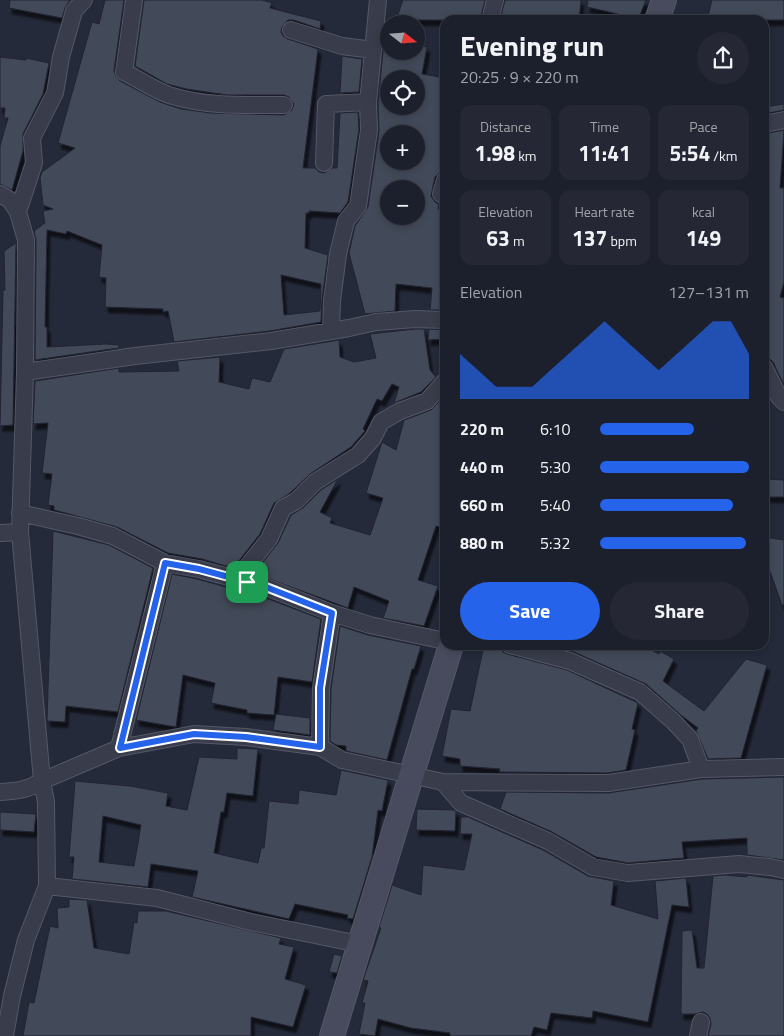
<!DOCTYPE html>
<html lang="en">
<head>
<meta charset="utf-8">
<style>
  :root { --surface:#1c202c; --page:#252834; --text:#f1f3f6; --muted:#a0a3a9; --line:#3a3e48; --accent:#2563eb }
  body { margin:0; font-family:"Titillium Web",sans-serif; background:var(--page); color:var(--text); height:100vh; display:flex; flex-direction:column; font-size:19px; white-space:nowrap }
  * { box-sizing:border-box; margin:0 }
  p { font-size:16px; color:var(--muted) }
  .icon { flex:none; width:28px; height:28px; fill:none; stroke:currentColor; stroke-width:2; stroke-linecap:round; stroke-linejoin:round }
  .map { position:relative; flex:1; overflow:hidden }
  .sheet { position:absolute; left:440px; top:15px; width:329px; height:635px; display:flex; flex-direction:column; background:var(--surface); border-radius:15px; box-shadow:0 2px 8px #0003,0 0 0 1px var(--line) }
  .sheet>* { flex:none }
  .needle { width:32px; rotate:107deg }
  .tools { position:absolute; left:380px; top:15px; display:grid; gap:10px }
  .tools a { display:grid; place-items:center; width:45px; height:45px; border-radius:50%; background:var(--surface); box-shadow:0 2px 8px #0003,0 0 0 1px var(--line); font-size:25px }
  .pin { position:absolute; display:grid; place-items:center; width:42px; height:42px; color:#fff; margin:-21px; border-radius:10px; box-shadow:0 2px 8px #0006 }
  .round { display:grid; place-items:center; flex:none; width:52px; height:52px; border-radius:26px; background:var(--page) }
  .overview { display:flex; align-items:center; justify-content:space-between; height:85px; padding:0 20px }
  h1 { font-size:28px; font-weight:700; line-height:38px }
  .stats { display:grid; grid-template-columns:repeat(3,1fr); gap:8px; height:85px; padding:5px 20px }
  .stats div { display:grid; align-content:center; border-radius:12px; background:var(--page); text-align:center }
  .stats b { font-size:21px; font-weight:700 }
  .stats small { font-size:14px; font-weight:400 }
  .stats p { font-size:14px }
  .chart { height:140px; padding:10px 20px }
  .chart p { display:flex; justify-content:space-between }
  .chart svg { width:100%; height:90px; margin-top:5px; fill:var(--accent); opacity:.7 }
  .primary-button { display:flex; gap:10px; margin-top:auto; padding:10px 20px }
  .primary-button a { flex:1; height:58px; border-radius:30px; background:var(--accent); color:#fff; font-size:20px; font-weight:700; line-height:58px; text-align:center }
  .primary-button a+a { background:var(--page); color:var(--text) }
  ul { padding:0 20px; list-style:none; font-size:16px }
  li { display:grid; grid-template-columns:80px 60px 1fr; align-items:center; height:38px }
  li i { height:12px; border-radius:6px; background:var(--accent) }
  .map>svg:first-child { display:block }
</style>
</head>
<body>
<div class="map">
<svg width="784" height="1036" viewBox="0 0 784 1036">
  <defs>
    <filter id="shadow"><feDropShadow dx="3" dy="5.5" stdDeviation="1" flood-color="#0009"/></filter>
  </defs>
  <rect width="100%" height="100%" fill="#252a3a"/>
  <path fill="#424859" stroke="#202432" fill-rule="evenodd" filter="url(#shadow)" d="M10 0H70L65 8 62 18 9 8Z
    M105 0H124L114 71 116 77 120 81 160 102 181 109 211 113 284 115 292 110 294 104 289 97 284 95H227L186 89 167 84 135 66 144 0H262L272 3 270 8 321 21 320 29 294 20H288L282 27 281 32 283 36 288 39 318 49 303 168H315L319 172 324 173 332 168H337L340 113 358 112 359 129 348 202 340 213 309 211V213H306L305 248 328 255 322 300 321 322 270 331 174 342 168 311 163 312V309L105 307 106 278 99 277 102 245 67 231 66 234 47 230 45 327H47V347L106 344 119 345V348L35 360 36 240 34 231 45 223 43 211 53 209 43 205 40 178 42 172 75 148 58 143 92 22 99 24ZM281 275 321 284 320 311 284 315Z
    M403 0H485L480 20H396Z
    M505 0H581L579 20H500Z
    M588 0H646L638 20H616L618 14 587 7Z
    M712 0H784V20H707Z
    M384 41H389V51H416V45L427 47 422 74 445 78V152L441 171 435 177 431 196 435 202 439 204 438 209 445 210V310H430L432 288 396 284 395 311 365 314 349 253 355 226 368 207 379 131 378 102ZM389 79H416V106H389ZM389 134H416V161H389ZM389 189H416V216H389Z
    M342 56 362 59 359 92 340 93Z
    M0 57 26 60V58L49 63 43 94 23 134V151L12 190 0 184V146L8 118H4L5 108H0Z
    M784 104V110L764 114V107Z
    M784 130 780 188H784V282L780 297 784 298V385L773 362 769 358 764 357V257L767 248 766 233H764V134Z
    M16 243 13 425 0 426 3 290H5L4 251Z
    M415 329H424L430 370 436 377 421 392 394 403 399 387 392 384 382 401 377 399 363 429 365 431 351 447 310 474 290 493 274 503 260 534 238 562 236 569 202 559 168 553 117 527 54 510V506L48 505 52 474 42 473 48 423 33 424 35 381 119 368V372L179 371 177 361 220 357 219 382 249 389 252 378 270 382 284 349 339 340 340 357 354 362 376 358 370 334Z
    M429 329 445 330V339L428 340Z
    M441 400 445 404V528L436 526 418 580 438 586 424 626 383 618 389 601 354 587 348 608 256 574V571L278 543 291 515 303 508 321 490 338 479 320 512 332 518 330 523 370 535 383 498 366 493 382 442 396 450 404 420 431 410Z
    M767 479 784 480V497H767Z
    M53 531 109 545 153 568 118 712 66 706 65 722 47 721Z
    M764 537 784 540V605H782L764 555Z
    M172 574 197 579 263 597 321 619 312 682 278 677 274 715 247 713V710L211 703 215 683 183 675 176 727 136 720Z
    M340 626 368 635 421 646 414 669H412L387 760 346 751V746L336 745 330 741 331 689Z
    M484 645H500L503 652 507 654 567 670 638 703 632 729 635 730 626 770 607 773 499 772 500 769 460 766V759L442 756 451 709 470 711Z
    M549 645H642L659 654 660 651 674 659 663 681 704 711 746 659 767 665 741 758 708 759 696 731 698 728 682 716 646 684 574 652Z
    M276 714 310 718V735L273 730Z
    M237 748 258 749 253 796 227 793 224 812H221L214 853 258 863 261 848H264L269 801 298 804 299 790 336 795 341 770 388 780 382 811 378 810 372 857 353 919 347 918 348 915 295 904 289 919 192 897 198 871 151 864 148 887 72 879 74 857H69L75 781 130 786 168 793 166 806 187 810 199 757 237 759ZM103 816 141 825 134 866 99 862Z
    M784 777V860L747 855V838L682 842 684 858 628 863 596 857 552 832 500 809 506 792 608 793 702 779Z
    M417 809 454 810 456 811 455 831 416 830Z
    M0 812 36 814 34 832 0 830Z
    M461 817H468L543 850 588 876 614 881 611 905 658 919 655 881 686 878 689 907 672 905 648 1022 593 1011 592 1018 551 1013 547 1030 534 1027 531 1036H450V1033L411 1028 378 1019 375 1036 359 1034 365 1003H362L368 981 363 980 381 928 379 927 392 885 421 895 423 865 464 870 472 834H460Z
    M725 875 747 877V875L784 880V1036H708L711 1024 710 1018 707 1014 703 1012 695 1014H681L682 931 692 930 697 968H704L713 876Z
    M69 899 87 900 94 948 129 954 134 922 137 923 138 911H166L281 938 279 944 294 947 285 979 306 985 293 1027 251 1017V1036H23L29 1002 34 1003 50 926 58 928 57 908 69 907Z
    M334 954 342 956 337 973 329 972Z"/>
  <g fill="none" stroke-linecap="round" stroke-linejoin="round">
    <g stroke="#545866" stroke-width="18">
      <path id="street" d="M134 0 124 72C139 79 154 90 169 95 207 107 245 105 284 105
        M490 20 495 0
        M291 30 342 46 373 50
        M764 124 784 120
        M324 163 326 104 368 102
        M0 194 10 200 18 212 26 240 25 372 20 532 42 781 46 802 47 886 26 940 12 996 5 1036
        M441 194 445 180
        M18 212 34 163 32 138 55 93 61 57 74 11 84 0
        M331 330 332 301 338 254 346 221 358 206 369 130 368 102 378 0
        M764 367 779 397 784 402
        M25 372 135 356 271 341 349 328 376 322 415 319 445 320
        M20 513 78 526 113 536 165 563 199 569 266 587 332 613 370 625 445 641
        M0 533 20 532
        M247 582 246 568 269 539 283 508 296 501 315 482 358 455 373 438 381 422 400 411 427 401 445 381
        M510 645 570 661 640 692 673 721 690 739 701 769
        M320 747 321 688 332 613
        M119 748 165 563
        M443 782 461 803 548 841 593 867 628 873 739 864 770 867 784 870
        M0 792C17 791 28 790 42 781L119 748 194 734 246 737 320 747 342 760 443 782 608 783 701 769 784 767
        M47 886 157 898 251 922 359 944
        M698 1036 701 1022"/>
    </g>
    <g stroke="#545866" stroke-width="26">
      <path id="secondary" d="M657 20 664 0
        M332 1036 451 645"/>
    </g>
    <use href="#street" stroke="#393d4b" stroke-width="16"/>
    <use href="#secondary" stroke="#474b5d" stroke-width="24"/>
  </g>
  <g fill="none" stroke-linecap="round" stroke-linejoin="round">
    <g stroke="#fff" stroke-width="10">
      <path id="route" d="M165 563 199 569 266 587 332 613 320 688V747L246 737 194 734 120 748Z"/>
    </g>
    <use href="#route" stroke="#2563eb" stroke-width="6"/>
  </g>
</svg>
<div class="tools">
<a><svg class="needle" viewBox="-14 -14 28 28"><path d="M0-13l5 13h-10z" fill="#e53935"/><path d="M0 13l5-13h-10z" fill="#a0a3a9"/></svg></a>
<a><svg class="icon" aria-label="locate" viewBox="0 0 24 24"><circle cx="12" cy="12" r="6"/><path d="M12 2v4M12 18v4M2 12h4M18 12h4"/></svg></a>
<a>+</a>
<a>−</a>
</div>
<div class="pin" style="left:247px;top:582px;background:#1e9e55"><svg class="icon" aria-label="arrive" viewBox="0 0 24 24"><path d="M6 21V4h12l-3 4 3 4H6"/></svg></div>
<section class="sheet">
<div class="overview"><div><h1>Evening run</h1><p>20:25 · 9 × 220 m</p></div><a class="round"><svg class="icon" aria-label="share" viewBox="0 0 24 24"><path d="M12 15V3M7 8l5-5 5 5M5 13v7h14v-7"/></svg></a></div>
<div class="stats">
<div><p>Distance</p><b>1.98<small> km</small></b></div>
<div><p>Time</p><b>11:41</b></div>
<div><p>Pace</p><b>5:54<small> /km</small></b></div>
</div>
<div class="stats">
<div><p>Elevation</p><b>63<small> m</small></b></div>
<div><p>Heart rate</p><b>137<small> bpm</small></b></div>
<div><p>kcal</p><b>149</b></div>
</div>
<div class="chart"><p><span>Elevation</span>127–131 m</p>
<svg viewBox="0 0 160 44" preserveAspectRatio="none"><path d="M0 44V22L10 30L20 38L30 38L40 38L50 30L60 22L70 14L80 6L90 14L100 22L110 30L120 22L130 14L140 6L150 6L160 22V44z"/></svg>
</div>
<ul>
<li><b>220 m</b>6:10<i style="width:63%"></i></li>
<li><b>440 m</b>5:30<i style="width:100%"></i></li>
<li><b>660 m</b>5:40<i style="width:89%"></i></li>
<li><b>880 m</b>5:32<i style="width:98%"></i></li>
</ul>
<div class="primary-button"><a>Save</a><a>Share</a></div>
</section>
</div>
</body>
</html>
